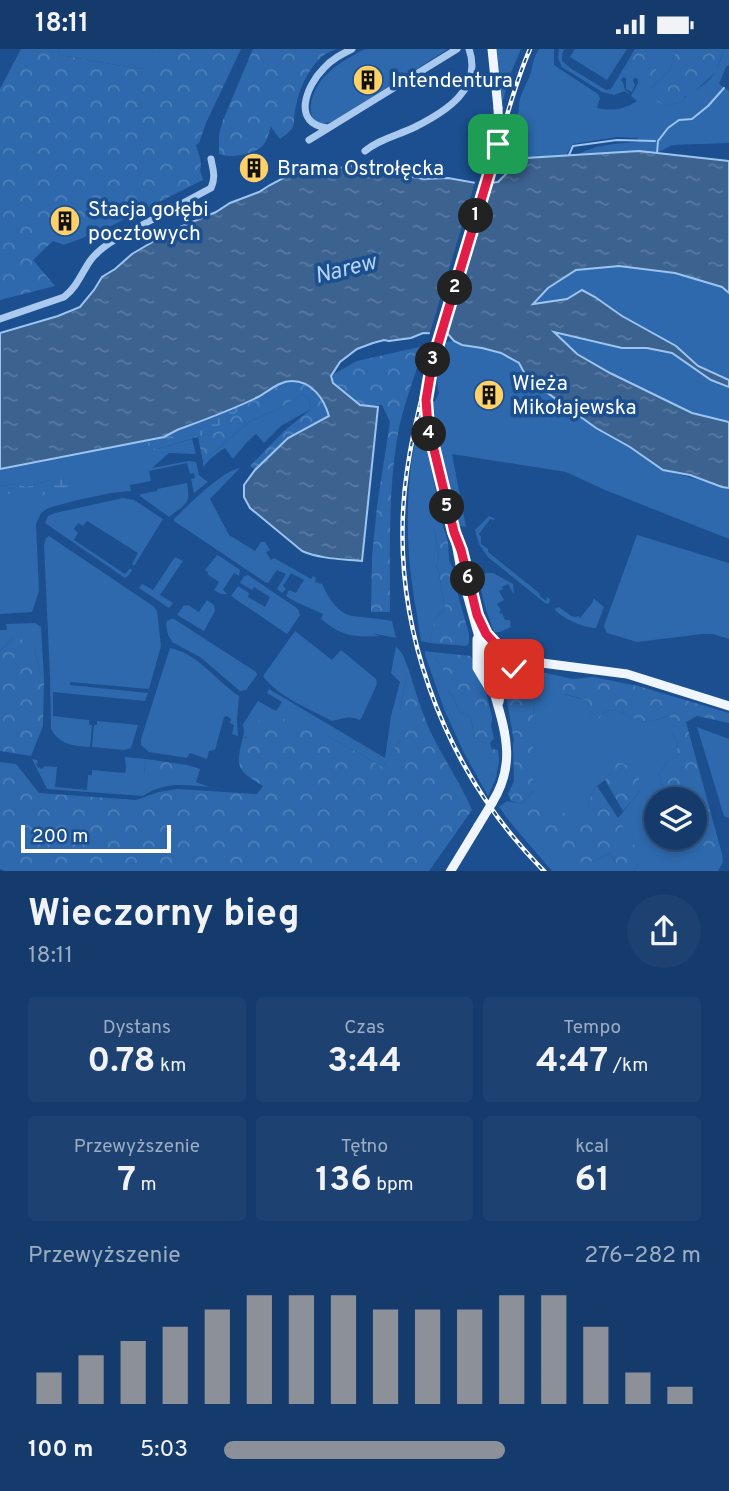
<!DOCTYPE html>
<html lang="pl">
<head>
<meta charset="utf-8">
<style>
  :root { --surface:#143b6b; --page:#1d4271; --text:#f1f3f6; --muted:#9dadc1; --line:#33557e; --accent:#8c9099 }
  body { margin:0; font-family:Overpass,sans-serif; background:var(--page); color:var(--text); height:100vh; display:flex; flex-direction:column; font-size:26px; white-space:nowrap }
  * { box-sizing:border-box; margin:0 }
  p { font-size:23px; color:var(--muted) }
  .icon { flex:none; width:38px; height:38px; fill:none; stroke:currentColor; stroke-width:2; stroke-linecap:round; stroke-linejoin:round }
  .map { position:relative; height:822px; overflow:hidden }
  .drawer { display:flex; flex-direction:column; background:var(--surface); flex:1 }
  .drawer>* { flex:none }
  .buttons { position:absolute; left:644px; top:738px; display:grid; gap:14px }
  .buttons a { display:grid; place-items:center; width:63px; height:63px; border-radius:50%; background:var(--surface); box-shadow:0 4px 10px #0003,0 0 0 2px var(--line); font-size:35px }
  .scale { position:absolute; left:21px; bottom:18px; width:150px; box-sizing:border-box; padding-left:7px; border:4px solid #fff; border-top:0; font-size:19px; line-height:24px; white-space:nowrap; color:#fff; -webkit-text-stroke:5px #1b4f8f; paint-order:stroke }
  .pin { position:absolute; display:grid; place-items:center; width:60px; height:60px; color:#fff; margin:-30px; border-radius:14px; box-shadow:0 4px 10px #0006 }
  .km { position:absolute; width:35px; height:35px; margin:-18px; border-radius:50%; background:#222; color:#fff; font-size:19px; line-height:35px; text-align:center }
  .round { display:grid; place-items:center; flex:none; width:74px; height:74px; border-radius:37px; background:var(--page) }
  .summary { display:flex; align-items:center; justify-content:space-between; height:119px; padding:0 28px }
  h1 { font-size:38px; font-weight:700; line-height:52px }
  .figures { display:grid; grid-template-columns:repeat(3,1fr); gap:10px; height:119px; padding:7px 28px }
  .figures div { display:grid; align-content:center; border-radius:7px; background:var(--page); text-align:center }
  .figures b { font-size:35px; font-weight:700 }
  .figures small { font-size:19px; font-weight:400 }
  .figures p { font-size:19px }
  .chart { height:196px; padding:14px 28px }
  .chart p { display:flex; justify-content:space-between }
  .chart svg { width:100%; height:126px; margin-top:7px; stroke:var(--accent); stroke-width:6 }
  ul { padding:0 28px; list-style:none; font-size:23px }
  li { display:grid; grid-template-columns:112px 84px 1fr; align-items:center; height:52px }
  li i { height:18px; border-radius:9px; background:var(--accent) }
  .status { display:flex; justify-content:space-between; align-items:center; height:49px; padding:0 35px; background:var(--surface); direction:ltr }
  .status svg { height:19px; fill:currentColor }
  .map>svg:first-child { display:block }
</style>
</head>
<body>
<div class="status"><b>18:11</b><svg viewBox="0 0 49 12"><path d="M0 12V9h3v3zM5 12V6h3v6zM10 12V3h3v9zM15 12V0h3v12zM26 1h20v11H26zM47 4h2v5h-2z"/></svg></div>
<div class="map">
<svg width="729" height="823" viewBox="0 0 729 823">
  <defs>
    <pattern id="forest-crowns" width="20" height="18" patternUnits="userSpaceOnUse" patternTransform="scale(1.75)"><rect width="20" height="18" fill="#2e69ad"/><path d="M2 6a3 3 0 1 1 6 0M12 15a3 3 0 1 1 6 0" fill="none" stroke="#4d80b9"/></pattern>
    <pattern id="wetland-marsh" width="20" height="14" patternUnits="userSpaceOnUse" patternTransform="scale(1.75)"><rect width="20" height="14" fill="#2e69ad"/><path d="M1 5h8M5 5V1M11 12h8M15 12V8" fill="none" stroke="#4d80b9"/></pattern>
    <pattern id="water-ripples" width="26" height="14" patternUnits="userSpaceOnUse" patternTransform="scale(1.75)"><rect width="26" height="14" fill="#3c6290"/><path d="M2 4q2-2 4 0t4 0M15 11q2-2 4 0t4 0" fill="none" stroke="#597aa1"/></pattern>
  </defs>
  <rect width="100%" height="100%" fill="#1b4f8f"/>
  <path fill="#2e69ad" d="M58 0H160L159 9 142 20C115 17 88 10 60 6Z
    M365 0H448L334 72C303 83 308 49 320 33 331 18 349 8 365 0Z
    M497 0H521L510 26 502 55Z
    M539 0H554V16L598 45 600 49 597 59C613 62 623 61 637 52L631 47 638 34V30L635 29 633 31 635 36 632 43 626 40V29L623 28 621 31 623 34 625 41 629 44V45L624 42 614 46 602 43 562 18 558 9 559 0H564L562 5V12L570 19 606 41 611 40 635 0H638L626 20 662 0H677L669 22 650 40 666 57 682 53C686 45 692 44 699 39 715 28 718 20 723 2L726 0H729V16L726 18 719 35 729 42V94L672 96 657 104 639 102 574 107C598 95 612 95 638 93V89L617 88 573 95 566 106 526 109 521 118 511 120 503 118 499 110 511 72 519 63C517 48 527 36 531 23 533 14 534 8 539 0Z
    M575 0H627L607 31 570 8Z
    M619 217C649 221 706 225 729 244V331L698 317 676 297 622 267 595 248 567 250 532 256 548 239 576 221Z
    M553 282 622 299H647L672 304 711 331 729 337V373L692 364 610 324 577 305Z
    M454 292 462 296 482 299 502 305 520 314 527 329 577 365 630 398 663 421 729 439V490L605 441 566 423 452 405 466 478 460 477 442 406 432 352H435L439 344C435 328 439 308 445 293Z
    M301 345 309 349 311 360 281 377 264 394 256 385 248 392 233 410 225 399 211 409 203 418V412L249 373 287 355Z
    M421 368 443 477 434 478 439 509 436 517 439 524 445 560 434 571C434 579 431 585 430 594L421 592C417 564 411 535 409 507 406 461 408 412 421 368Z
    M192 390 196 405 169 404 152 419 189 412 196 413 199 426 208 433 194 444 191 430 195 429 194 424 190 425 187 414 149 422 151 432 130 436 131 442 111 444 78 451 48 459 41 464 36 475 39 542 32 563 0 565V442L83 432 55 430 25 438 17 435 0 437V420L16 415 142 391 154 401Z
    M240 419 210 450 229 486 255 502 261 493H265L270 501 266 503 271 511 274 509 311 530 313 527 316 529 315 533 322 535C342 577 353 564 392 572L396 589 372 584 380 587C353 588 343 588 321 570L323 565 294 552 286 547 289 541 296 544 304 531 291 524 283 537 286 540 282 544 277 540 286 525 277 521 268 534 265 533 174 472V470C188 456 222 422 240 419Z
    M187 434C191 456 186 454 169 468L140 447 141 445 157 442V440Z
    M123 449 134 451 163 470 134 517 132 515 138 504 87 472 83 477 78 474 74 480 78 484 74 491 125 525 130 519 132 521 128 527 125 529 45 474 48 467 55 464Z
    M489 467 492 469 493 468 495 471 490 470 479 485 481 488V495L488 500V503L539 544 540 547 546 552 547 548 550 550 549 555 545 554 488 508 479 495 475 481Z
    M637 486 729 514V590L713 585H702L637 593 607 584 604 578 605 574Z
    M49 487 153 557 157 562 161 597 149 640 70 633V636L148 644 145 652 53 643V667L89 671V676H92L90 698C73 697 60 696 51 680L50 628 44 496 46 489Z
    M217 506 221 508 240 521 239 527 234 524 223 541 227 545H221L214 541 219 533 207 525 208 523 205 521Z
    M175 508 183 512 160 546 173 554 169 559 139 539 142 535 153 541Z
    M486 524H493L513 535 514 546 508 535 502 538 503 540 499 542 504 551 497 555 501 561 499 563 501 565 502 564 505 571H510L511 574 510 575 511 578 500 583H494C489 569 478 541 481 526Z
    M248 526 298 560 300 566 287 585 231 547 238 537 249 544 248 548 265 558 270 548 254 538 252 541 240 534 244 527Z
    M593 549 604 558 596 579C584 579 564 570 555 561L556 559 559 558 571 567 576 568 578 567 580 569 593 553Z
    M207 551 214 556 215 562 204 582 177 566 184 556 186 557 188 556 199 563Z
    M171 570H174L256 623 257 626 246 641 240 642 200 608 172 593 168 586 166 575 167 572Z
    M35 574 41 578 44 630 39 621 35 600 14 587 0 602V581H7L6 575Z
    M295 582 332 611 341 601 376 630 377 635 361 670 359 671C349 666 343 670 332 672 309 660 277 647 263 627Z
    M396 597 403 606 408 619 400 661V691L383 718 328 687 243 688 244 683 243 675 258 652 276 662 282 653 267 644 269 640 385 709 391 667 400 633 391 624Z
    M170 599C198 604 217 633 239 647L237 670 238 687 232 685 234 676 230 674 231 670 227 667 224 668 215 701 209 702 207 710 190 704 187 709 149 703 141 696V690Z
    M425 602 432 603 443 621 451 630 447 635V641L452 646 460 663 471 668 474 688 486 695 491 710V725L496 729 488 747 464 704 444 660 425 606Z
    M560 644 588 652 591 669H600C609 651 628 669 642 672 651 673 658 671 666 667L673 669 672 683 678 694 676 711 667 713 659 724 663 742 661 751H656V789H695V770L702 774C700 784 706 796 712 804L722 805 723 813 718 822H634L638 815 642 811 618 769 640 742 619 713 605 731 594 739 588 756 597 776 594 812 610 804 616 815 607 819 608 822H552L514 778 499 758 507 752 522 755 533 742V666L535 654 547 646Z
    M97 672 138 676 131 699 125 701 92 698 94 676H97Z
    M697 678 729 690V769L724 767Z
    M125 708 146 710 144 726 181 724 197 730 196 733 209 738C184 736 165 732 143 747L47 740 32 710 37 711 38 714 36 715 38 719 40 718 41 720 45 717 57 718 55 738 87 741 88 726H92V721L125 724 126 721Z"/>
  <path fill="url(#forest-crowns)" d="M21 0H58L60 6C88 10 115 17 142 20L158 9 160 0H241L206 74 199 94 196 96C198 104 203 113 200 121L203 131 101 182 64 196 53 192 33 211 55 237 0 251V40Z
    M253 0H336C331 2 325 5 321 8 308 21 299 40 296 57 291 77 300 76 280 90L271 78C269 83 267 91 264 95 258 105 229 110 219 105V85L223 71Z
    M638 0H662L667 3 648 33 626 20Z
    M677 0H726L723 2 716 23 691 46 685 47 682 53 666 57 652 50 650 40 669 22Z
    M424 297C415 328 402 358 397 390 388 447 390 505 390 563H371L372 508 377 457 390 373 382 356H360L333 334 330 327 357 312Z
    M289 332C312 334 323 346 329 367L288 389 255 421 250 417 284 382 311 360 309 349 301 345 287 355 249 373 203 412 198 388 207 385C231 367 261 340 289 332Z
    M434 477H443L448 493 449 511 454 522V532L469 585V594L466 597 430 594C431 585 434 579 434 571L445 560 439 524 436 516 439 509Z
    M15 586 35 600 39 621 44 630 43 677 31 707 0 702V602Z
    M432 603 471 607 473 611 485 638 492 669 491 677 494 689 490 694 492 700 498 701 499 712 496 729 491 725V710L486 704V695L474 688 471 668 460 663 452 646 447 641V635L450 630 443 621Z
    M408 619C416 643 423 669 435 692 447 715 462 737 472 761L429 822 7 823 0 820V713L16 715 39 744 136 751 159 743 178 740 257 745 263 737C237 721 235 719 243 688L246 689 253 672 286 670 328 687 383 718 400 691V661Z
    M519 622 541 623 573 630 593 628 638 637 729 664V674L697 667 686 673 722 805H712L708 799 700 795 695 785 700 780 702 774 695 770V751H661L663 742 659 724 667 713 676 710 678 694 672 683V669L666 667C658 671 651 673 642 672 628 669 609 651 600 669L591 670 588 652C565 645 557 639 535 654L533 666V742L522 755 511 752 508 745 514 732 513 695 514 692 506 647C507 636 511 630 519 622Z
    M146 710 187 716 200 720 197 730 181 725 179 729 144 726Z
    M618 713 638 720 640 742 623 762 605 731Z
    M597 737 618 769 643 811 638 815 634 822H608L606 819 616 814 610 804 594 812 567 815 554 807 531 784 525 760 533 753 596 776 588 756 594 739Z"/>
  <path fill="url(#wetland-marsh)" d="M258 348 207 385 154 401 142 391 164 388 177 381Z
    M54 430 86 431 29 451 0 442V437L17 435 26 438Z"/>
  <path fill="url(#water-ripples)" stroke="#9cc4f0" stroke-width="2" d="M639 102 729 112V244L722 238 675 224 619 217 576 221 548 239 533 255 567 250 582 241 595 248 622 267 676 297 698 317 729 331V338L711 331 672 304 647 299H622L554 283 577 305 610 324 692 364 729 373V439L722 438 690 426 663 421 630 398 596 379 527 329 519 314 501 304 482 299 462 296 454 292 448 285 423 284 411 289 389 292 384 291 373 294 357 300 340 313 331 327 333 334 360 356 378 358 362 512C342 510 320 510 302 502L250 459 244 448V436L255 421 288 389 329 367C324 350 312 332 292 332 279 332 269 342 258 348 232 361 204 371 177 381L164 388 0 420V284L58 267 80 258 94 241 102 228 115 220 132 205 173 181 216 163 230 154 259 143 270 136 289 126 330 121 362 114 364 122 390 124 424 130 448 129 476 134H489L498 133 511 120 521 118 526 109Z"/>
  <path fill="#1b4f8f" d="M476 130H482L435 287H429Z"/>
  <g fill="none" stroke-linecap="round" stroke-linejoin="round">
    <path stroke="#9cc4f0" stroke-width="2" d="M657 104 658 92 668 79 679 71 692 70 708 57 724 39
      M569 106 573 97 617 91 655 92
      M475 538 484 571"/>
    <path stroke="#a9c9ee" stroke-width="7" d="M328 79C291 75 306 37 324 19 332 10 342 5 352 0
      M309 91 457 0
      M365 102C379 90 399 86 415 78 445 63 483 40 469 0
      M0 270 64 248C77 238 81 225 90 212 97 202 106 196 116 190L211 139C216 128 213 121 211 110"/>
    <path stroke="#f0f6ff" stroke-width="9" d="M492 0 498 59
      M430 323 426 351 428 376 454 483 462 527 484 606
      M479 570C490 594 498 599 522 607
      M484 589C485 592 488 597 490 600 492 602 499 604 501 606 509 615 500 622 492 625L485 621 481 613 485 605 493 603
      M477 590V619L489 639
      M503 609 627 625 729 657
      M489 624C500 671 521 708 492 754
      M499 653C502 625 508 622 532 612
      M450 823 478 777"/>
    <g stroke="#fff" stroke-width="4.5">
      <path id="rail" d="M530 0C517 29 509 60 500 90 487 131 475 171 463 212 442 281 417 350 407 422 386 568 441 719 545 823"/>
    </g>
    <use href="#rail" stroke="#1b4f8f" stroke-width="2" stroke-dasharray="5" stroke-linecap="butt"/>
    <path stroke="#f0f6ff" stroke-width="9" d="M430 323 496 103 499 83 498 59
      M478 777 492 754"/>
  </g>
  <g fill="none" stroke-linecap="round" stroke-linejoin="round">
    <g stroke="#fff" stroke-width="14">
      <path id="route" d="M498 95 432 315 426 351 428 376 454 483 461 501 477 566 486 585 497 597 509 603 533 612 514 620"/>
    </g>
    <use href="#route" stroke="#e11d48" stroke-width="9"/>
  </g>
  <defs>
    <g id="building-disc" transform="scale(1.575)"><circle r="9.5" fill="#ffd166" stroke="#1b4f8f"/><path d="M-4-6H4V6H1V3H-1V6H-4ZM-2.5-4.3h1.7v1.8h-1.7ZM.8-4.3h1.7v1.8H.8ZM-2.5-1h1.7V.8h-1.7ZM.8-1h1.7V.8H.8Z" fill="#111"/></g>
  </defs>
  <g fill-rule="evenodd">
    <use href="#building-disc" x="368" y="31"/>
    <use href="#building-disc" x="254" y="119"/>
    <use href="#building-disc" x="65" y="172"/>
    <use href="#building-disc" x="489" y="346"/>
  </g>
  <g text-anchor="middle" stroke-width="7" stroke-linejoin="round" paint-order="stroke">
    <g font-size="21" fill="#fff" stroke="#1b4f8f" text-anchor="start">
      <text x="391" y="38">Intendentura</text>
      <text x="277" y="126">Brama Ostrołęcka</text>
      <text x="88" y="167">Stacja gołębi<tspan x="88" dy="24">pocztowych</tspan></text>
      <text x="512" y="341">Wieża<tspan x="512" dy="24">Mikołajewska</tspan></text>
    </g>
    <g font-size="23" font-style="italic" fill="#b5d3f5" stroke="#1b4f8f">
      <text transform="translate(345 219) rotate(-14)" y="8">Narew</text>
    </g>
  </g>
</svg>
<div class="buttons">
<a><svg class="icon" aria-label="layers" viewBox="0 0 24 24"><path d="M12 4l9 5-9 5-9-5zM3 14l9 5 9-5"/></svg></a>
</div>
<div class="scale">200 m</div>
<div class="pin" style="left:498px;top:95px;background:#1e9e55"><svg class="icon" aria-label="arrive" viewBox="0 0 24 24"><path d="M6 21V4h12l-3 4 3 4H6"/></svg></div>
<div class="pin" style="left:514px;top:620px;background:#d93025"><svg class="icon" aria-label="check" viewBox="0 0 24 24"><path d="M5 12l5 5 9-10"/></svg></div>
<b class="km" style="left:476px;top:167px">1</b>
<b class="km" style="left:455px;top:239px">2</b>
<b class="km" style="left:433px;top:311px">3</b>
<b class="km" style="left:429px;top:385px">4</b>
<b class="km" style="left:447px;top:458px">5</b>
<b class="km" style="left:468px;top:530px">6</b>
</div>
<section class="drawer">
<div class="summary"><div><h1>Wieczorny bieg</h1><p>18:11</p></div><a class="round"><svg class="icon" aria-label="share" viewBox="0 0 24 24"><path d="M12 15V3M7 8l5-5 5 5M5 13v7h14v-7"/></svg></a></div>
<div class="figures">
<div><p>Dystans</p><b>0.78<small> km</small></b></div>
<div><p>Czas</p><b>3:44</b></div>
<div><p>Tempo</p><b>4:47<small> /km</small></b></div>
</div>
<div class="figures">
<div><p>Przewyższenie</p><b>7<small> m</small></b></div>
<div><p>Tętno</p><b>136<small> bpm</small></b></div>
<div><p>kcal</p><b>61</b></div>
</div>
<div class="chart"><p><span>Przewyższenie</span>276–282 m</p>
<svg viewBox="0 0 160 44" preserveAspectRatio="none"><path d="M5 44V33M15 44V27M25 44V22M35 44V17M45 44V11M55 44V6M65 44V6M75 44V6M85 44V11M95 44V11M105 44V11M115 44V6M125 44V6M135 44V17M145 44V33M155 44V38"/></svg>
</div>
<ul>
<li><b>100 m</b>5:03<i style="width:59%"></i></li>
</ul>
</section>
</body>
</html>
